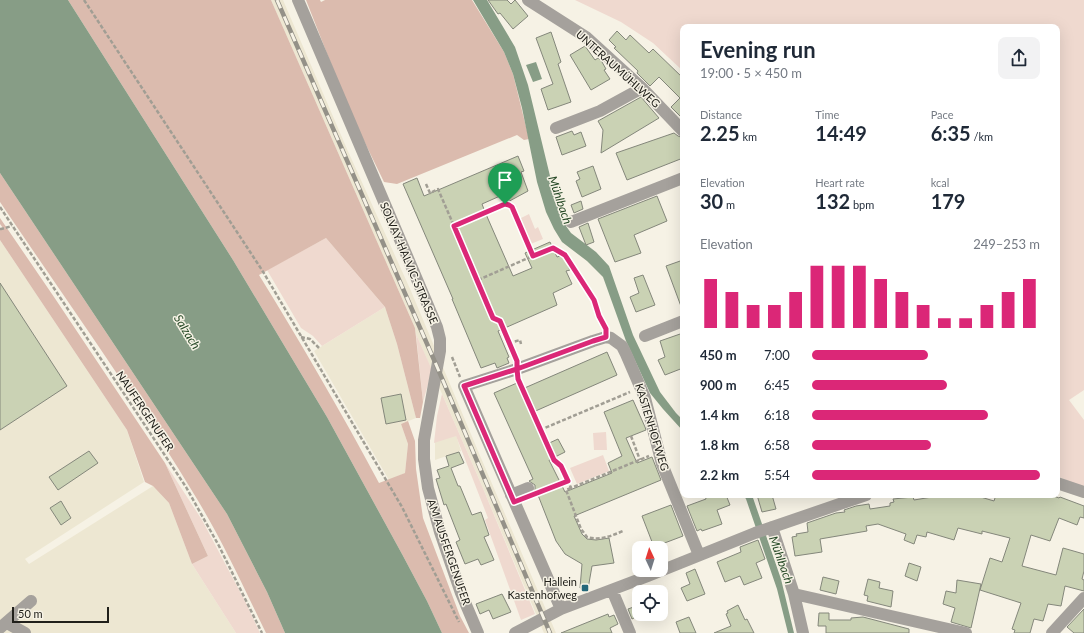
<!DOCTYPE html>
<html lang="en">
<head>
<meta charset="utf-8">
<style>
  :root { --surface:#fff; --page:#f2f2f3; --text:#1f2937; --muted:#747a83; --accent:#db2777 }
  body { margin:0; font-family:Lato,sans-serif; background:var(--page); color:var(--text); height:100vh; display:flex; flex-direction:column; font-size:15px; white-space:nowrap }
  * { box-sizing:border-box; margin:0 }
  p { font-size:13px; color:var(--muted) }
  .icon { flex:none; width:22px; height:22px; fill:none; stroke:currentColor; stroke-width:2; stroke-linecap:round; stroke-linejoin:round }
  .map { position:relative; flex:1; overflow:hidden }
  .sheet { position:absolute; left:680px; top:24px; width:380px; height:474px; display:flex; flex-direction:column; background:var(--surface); border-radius:8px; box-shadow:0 4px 16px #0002 }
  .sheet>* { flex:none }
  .needle { width:26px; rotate:356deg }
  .controls { position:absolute; left:632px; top:541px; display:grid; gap:8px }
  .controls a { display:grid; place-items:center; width:36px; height:36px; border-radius:8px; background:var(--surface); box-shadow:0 4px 16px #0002; font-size:20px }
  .scale { position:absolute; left:12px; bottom:10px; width:97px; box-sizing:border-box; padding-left:4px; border:2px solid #21201b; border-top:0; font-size:11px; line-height:14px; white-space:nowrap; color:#21201b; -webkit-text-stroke:3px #f6f2e5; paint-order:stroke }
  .pin { position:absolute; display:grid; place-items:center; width:34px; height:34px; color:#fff; margin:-41px -17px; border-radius:50% 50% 50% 0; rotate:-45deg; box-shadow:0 0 4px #0007 }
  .pin .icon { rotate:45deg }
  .round { display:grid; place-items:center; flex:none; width:42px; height:42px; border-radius:8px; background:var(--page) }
  .overview { display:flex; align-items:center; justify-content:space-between; height:68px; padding:0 20px }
  h1 { font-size:22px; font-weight:700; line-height:30px }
  .stats { display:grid; grid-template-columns:repeat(3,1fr); gap:6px; height:68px; padding:4px 20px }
  .stats div { display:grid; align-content:center }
  .stats b { font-size:20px; font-weight:700 }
  .stats small { font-size:11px; font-weight:400 }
  .stats p { font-size:11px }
  .chart { height:112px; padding:8px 20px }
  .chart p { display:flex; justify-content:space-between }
  .chart svg { width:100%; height:72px; margin-top:4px; stroke:var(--accent); stroke-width:6 }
  ul { padding:0 20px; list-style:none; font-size:13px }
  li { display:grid; grid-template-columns:64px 48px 1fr; align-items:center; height:30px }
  li i { height:10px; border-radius:5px; background:var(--accent) }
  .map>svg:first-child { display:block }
</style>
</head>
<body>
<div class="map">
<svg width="1084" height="633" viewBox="0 0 1084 633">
  <rect width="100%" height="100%" fill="#f6f2e5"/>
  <path fill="#ede7d2" d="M271 0H283L347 149 411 291 481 458 556 633H544L482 486 416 334 415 328Z
    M0 240 127 430 144 482 25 559 29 564 153 486 169 503 192 564 236 633H0Z
    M385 307 397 344 416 418 401 424 408 444 405 473 389 480 314 351Z
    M456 435 461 451 435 460V437Z"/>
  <path fill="#efd9cf" d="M575 0H1084V390L1069 400 1084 420V488L1057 476V27H683V71L653 43 621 22Z
    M529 214 535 229 538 227 543 239 528 245 517 220Z
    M326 238 385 307 322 346 313 336 301 328 267 270Z
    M416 334 432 370 423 402Z
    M442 394 482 486 535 614 521 620 485 520 488 518 456 436 434 443 437 416Z
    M606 432 607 450H594L593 433Z
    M603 455 609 471 577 484 570 468Z
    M165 463 202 520 246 603 260 633H236L192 564 208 556Z"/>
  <path fill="#dbbbae" d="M68 0H271L415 328 423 402 420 418H416L397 344 385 307 326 238 259 275C301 343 341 412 379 483L405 473 408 444 401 424 408 421 415 441 416 469 423 518 460 616 469 633H442L427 601 402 554 327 417 233 260Z
    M306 0H320L321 2 325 0H472L504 52 513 74 529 139 524 140 517 135 397 184 384 182 350 112Z
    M0 173 227 514 267 592 285 633H266C244 588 223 542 197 499 136 397 66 300 0 202Z
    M0 218 54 297 165 463 208 556 192 564 169 503 153 486 145 482 127 430 0 240V230L3 228 0 224Z"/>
  <path fill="#879d86" d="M0 0H68L233 260 327 417 402 554 427 601 442 633H285L267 592 227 514 0 173Z
    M473 0H487L515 47 528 85 550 176 566 226 571 233 596 252 609 266 633 335 660 392 676 413 683 420V431L663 409 650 393 626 341 603 277 587 261 562 242 554 229 546 212 537 182 522 108 513 74 504 52Z
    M536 62 542 79 533 82 526 65Z
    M743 495H752L781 579 794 633H788L777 589 746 499Z"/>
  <path fill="#cad2b4" stroke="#84877b" d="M488 0H507L511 4 515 0 528 16 513 29 500 13 498 14Z
    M617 31 626 40 630 35 649 53 653 49 683 78V119L671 107 680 98 659 77 650 86 637 73 638 71 614 48 616 47 609 40Z
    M551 32 561 62 558 64 571 102 548 110 541 89 553 84 536 38Z
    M585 46 595 60 598 58 602 62 606 69 604 70 610 79 591 90 570 55Z
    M641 97 659 118 601 153 603 130 598 121Z
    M572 131 574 135 581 132 586 146 562 155 556 137Z
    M674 133 678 136 683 138V158L627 180 616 153Z
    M518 156 524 171 521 172 528 191 504 204 500 196 482 204 485 212 513 276 532 268 525 253 550 242 557 257 563 255 570 270 566 271 572 284 553 293 557 305 498 331 509 357 507 358 509 363 497 368 495 363 481 368 452 299H453L403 184 417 178 424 196Z
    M593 166 601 189 582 197 576 181 580 179 577 172Z
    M657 196 667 221 634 235 641 253 615 262 598 219Z
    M581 201 583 209 574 213 571 205Z
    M588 223 594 242 586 245 579 227Z
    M683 260V309H682L666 266Z
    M643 275 655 305 636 312 630 297 639 293 634 278Z
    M0 283 67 386 0 430Z
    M683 333V368L665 375 658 360 665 357 660 341Z
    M607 352 617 375 531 413 545 445 558 439 565 452 549 460 565 492 612 473 608 463 622 456 604 412 633 400 645 427 646 430 626 438 637 463 652 457 661 480 574 516 582 534 587 539 596 540 609 538 614 563 592 566 588 589 580 588 582 564 565 554 556 541 536 490 535 491V485L529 481 533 479 494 393 517 383 520 390Z
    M401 394 406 420 386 424 381 398Z
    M89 451 98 463 58 490 49 477Z
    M459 452 464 463 451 468 458 486H460L472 515 481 512 489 535 484 537 494 560 481 565 478 559 465 564 456 542 460 540 446 504 444 505 436 479 440 478 437 470 449 466 446 456Z
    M705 495H726L730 505 717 510 722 524 702 531 701 529 697 531 687 506 706 499Z
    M757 495H772L776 509 762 512Z
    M933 495H974L994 501 996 495H1051L1059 498 1060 497 1084 506V518L1080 517 1077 525 1059 518 1050 541 1031 535 1022 566 1056 575 1063 548 1084 554V571L1082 579 1084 580V591L1065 586 1061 606 1048 604 1043 621 1034 619 1030 633H1014L1015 630 1012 629 1021 603 980 590 990 558 1002 562 1010 538 982 531V534L958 528 954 540 927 532 926 537 917 535 914 544 904 540 906 534 878 524 866 526 867 531 820 539 822 552 795 556 792 537 797 536 796 534 808 532 807 523 836 513 845 512 844 510 856 506 869 504 870 509 890 506V503L894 502 893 499 913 497 914 500 932 497Z
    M61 501 71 518 61 525 50 508Z
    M671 505 683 536 654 547 642 516Z
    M758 540 765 559 756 563 762 578 744 585 740 576 725 582 717 562 741 552 740 547Z
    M909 563 921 567 917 581 905 576Z
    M695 569 705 594 687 601 681 588 690 584 686 573Z
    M823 577 839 581 836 594 820 590Z
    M868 579 880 582 879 588 893 591 891 607 867 601 868 596 864 595Z
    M957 580 981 584 971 628 951 622 955 608 943 604 946 591 956 593Z
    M502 594 511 612 493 619 489 610 480 614 476 604Z
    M639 605V614H642L632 619 628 609Z
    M738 605 745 620 747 619 754 633H714L731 626 726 614 728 613 727 611Z
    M1084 609V633H1074L1067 627Z
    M819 613H829V620H851V618L863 617 909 629V633H826V626H818Z
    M608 614 609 617 614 615 618 624 610 628 612 633H561Z
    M689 617 696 633H680L676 622Z"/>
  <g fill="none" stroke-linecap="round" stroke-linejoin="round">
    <path stroke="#a19e94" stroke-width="2.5" stroke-dasharray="4 2" stroke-linecap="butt" d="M84 0 262 270 402 507 459 622
      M426 184 430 193 438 189 454 226
      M0 207 186 487 219 546 262 633
      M0 229H1L12 226
      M478 280 551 248H554L565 255 594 300 599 316 604 326
      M301 337 310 339 319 348
      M509 343 520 340 521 344
      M452 357 460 377
      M515 358 500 321 493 318 454 226 505 204 509 205 512 207 533 256
      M519 380 554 460 561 466 568 481
      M540 430 630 392
      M631 436 640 460
      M571 488 566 490 581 529 587 537C600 541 611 536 623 531
      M539 492 568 481 571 488 649 456"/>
    <path stroke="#a5a19c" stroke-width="12" d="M298 0 427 303 437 327 440 339V351L424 440V459L428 488 440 532 461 593 478 633
      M528 0 586 37 642 88 683 131
      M556 128 600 111 642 88
      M571 222 683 178
      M645 336 683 321
      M1057 483 1084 492
      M511 495 528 488
      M772 527 794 594 803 633
      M612 590 630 633
      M794 594 966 633
      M561 609 464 386 517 369 593 341 606 337 611 338 622 346 626 354 645 398 662 464 699 555
      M7 623 25 633
      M0 628 31 601
      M515 633 561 609 648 576 755 533 866 495
      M1052 633 1084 598"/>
    <g stroke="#949188" stroke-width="4.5">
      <path id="rail" d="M277 0 438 369 550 633"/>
    </g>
    <use href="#rail" stroke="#f6f2e5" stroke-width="3" stroke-dasharray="9" stroke-linecap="butt"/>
  </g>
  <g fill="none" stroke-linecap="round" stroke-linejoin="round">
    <g stroke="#fff" stroke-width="8">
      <path id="route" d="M505 204 454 226 493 318 500 321 517 361V369L464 386 514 502 568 481 561 466 554 460 518 379 517 369 593 341 606 337V329L599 316 594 300 565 255 553 248 533 256 512 207 509 205 505 204"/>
    </g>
    <use href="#route" stroke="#db2777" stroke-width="5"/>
  </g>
  <rect fill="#236779" stroke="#f6f2e5" stroke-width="1.5" x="581" y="584" width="8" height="8" rx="2"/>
  <g text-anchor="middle" stroke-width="3" stroke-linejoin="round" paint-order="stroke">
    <g font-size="11" fill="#21201b" stroke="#f6f2e5">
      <text transform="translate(618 69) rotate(42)" y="4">UNTERAUMÜHLWEG</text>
      <text transform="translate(409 263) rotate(67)" y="4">SOLVAY-HALVIC-STRASSE</text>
      <text transform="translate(145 411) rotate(56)" y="4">NAUFERGENUFER</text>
      <text transform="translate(652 427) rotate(73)" y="4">KASTENHOFWEG</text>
      <text transform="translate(449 552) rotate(71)" y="4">AM AUSFERGENUFER</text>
    </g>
    <g font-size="11" fill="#21201b" stroke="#f6f2e5" text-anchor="end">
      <text x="577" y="586">Hallein<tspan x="577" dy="13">Kastenhofweg</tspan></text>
    </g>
    <g font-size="12" font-style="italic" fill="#264926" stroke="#f6f2e5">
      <text transform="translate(560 200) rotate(71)" y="4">Mühlbach</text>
      <text transform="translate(187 332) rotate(58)" y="4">Salzach</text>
      <text transform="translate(781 560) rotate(70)" y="4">Mühlbach</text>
    </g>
  </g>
</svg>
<div class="controls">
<a><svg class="needle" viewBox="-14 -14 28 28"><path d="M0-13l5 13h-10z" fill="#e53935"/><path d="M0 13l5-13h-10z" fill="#747a83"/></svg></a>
<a><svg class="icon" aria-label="locate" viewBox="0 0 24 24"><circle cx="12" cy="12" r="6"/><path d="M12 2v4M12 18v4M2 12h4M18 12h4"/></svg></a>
</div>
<div class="scale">50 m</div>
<div class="pin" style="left:505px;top:204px;background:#1e9e55"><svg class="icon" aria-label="arrive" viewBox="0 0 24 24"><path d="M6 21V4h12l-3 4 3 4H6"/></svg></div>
<section class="sheet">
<div class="overview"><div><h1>Evening run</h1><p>19:00 · 5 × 450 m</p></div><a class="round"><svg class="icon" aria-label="share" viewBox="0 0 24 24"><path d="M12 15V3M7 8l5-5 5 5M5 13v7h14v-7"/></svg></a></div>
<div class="stats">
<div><p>Distance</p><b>2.25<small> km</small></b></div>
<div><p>Time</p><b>14:49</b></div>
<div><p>Pace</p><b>6:35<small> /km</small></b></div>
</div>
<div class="stats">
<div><p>Elevation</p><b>30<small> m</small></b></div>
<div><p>Heart rate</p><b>132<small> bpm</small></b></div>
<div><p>kcal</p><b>179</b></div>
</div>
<div class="chart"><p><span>Elevation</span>249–253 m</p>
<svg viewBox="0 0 160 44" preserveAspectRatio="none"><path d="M5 44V14M15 44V22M25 44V30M35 44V30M45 44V22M55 44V6M65 44V6M75 44V6M85 44V14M95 44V22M105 44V30M115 44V38M125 44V38M135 44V30M145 44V22M155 44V14"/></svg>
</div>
<ul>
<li><b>450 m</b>7:00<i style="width:51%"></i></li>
<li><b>900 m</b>6:45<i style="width:59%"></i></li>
<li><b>1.4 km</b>6:18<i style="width:77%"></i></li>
<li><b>1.8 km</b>6:58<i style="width:52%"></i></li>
<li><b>2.2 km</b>5:54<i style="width:100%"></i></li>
</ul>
</section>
</div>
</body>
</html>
